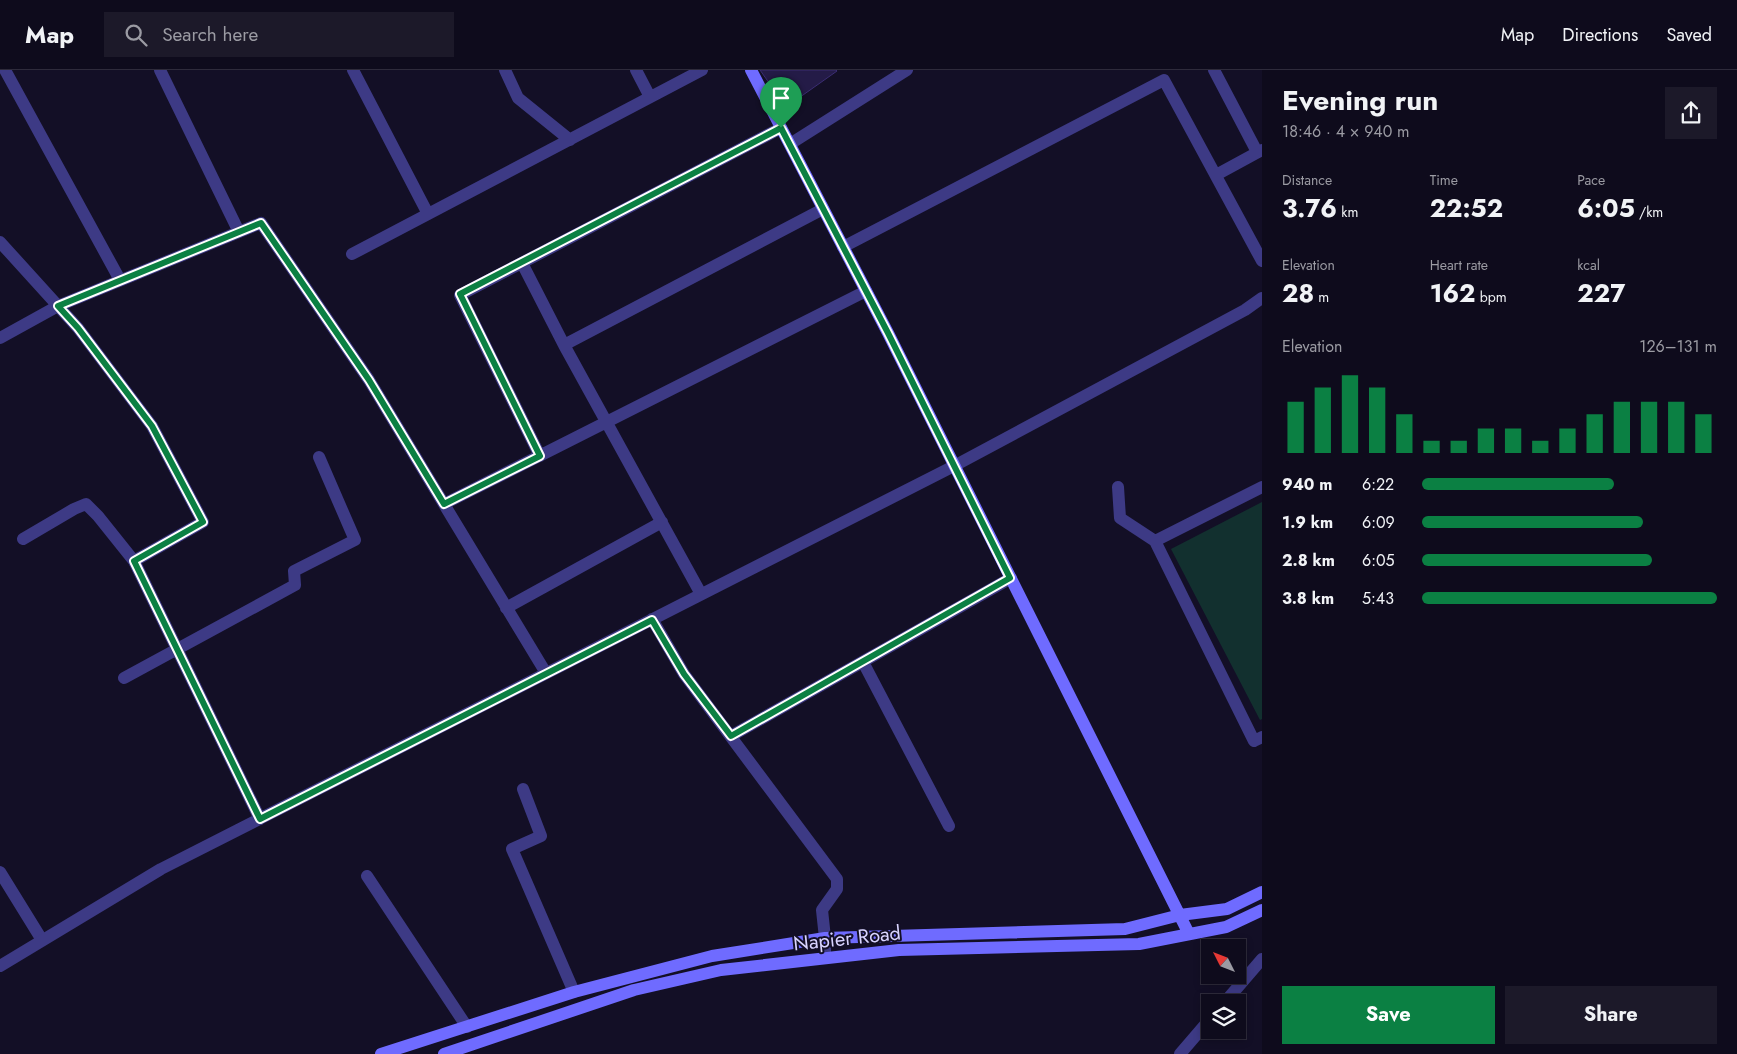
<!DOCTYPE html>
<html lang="en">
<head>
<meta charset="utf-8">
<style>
  :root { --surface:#0e0b1c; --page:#1c1929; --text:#f1f3f6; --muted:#9b9ba3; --line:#2e2b3b; --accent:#0b8043 }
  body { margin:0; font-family:Jost,sans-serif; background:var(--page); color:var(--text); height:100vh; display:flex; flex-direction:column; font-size:19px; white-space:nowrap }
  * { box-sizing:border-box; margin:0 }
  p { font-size:16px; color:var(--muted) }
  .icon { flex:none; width:28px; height:28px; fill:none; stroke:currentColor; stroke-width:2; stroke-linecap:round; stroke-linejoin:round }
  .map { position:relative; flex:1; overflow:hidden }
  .panel { display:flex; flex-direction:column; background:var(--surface); width:475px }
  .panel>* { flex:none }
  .needle { width:32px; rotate:312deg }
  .fabs { position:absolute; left:1201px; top:869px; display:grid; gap:10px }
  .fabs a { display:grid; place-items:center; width:45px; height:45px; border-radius:0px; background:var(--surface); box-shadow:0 2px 8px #0003,0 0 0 1px var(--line); font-size:25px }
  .pin { position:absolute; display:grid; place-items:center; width:42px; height:42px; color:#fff; margin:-51px -21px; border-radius:50% 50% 50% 0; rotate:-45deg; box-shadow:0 0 5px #0007 }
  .pin .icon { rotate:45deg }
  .round { display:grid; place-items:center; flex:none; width:52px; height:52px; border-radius:0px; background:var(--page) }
  .headline { display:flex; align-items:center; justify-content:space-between; height:85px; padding:0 20px }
  h1 { font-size:28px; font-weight:700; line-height:38px }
  .metrics { display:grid; grid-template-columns:repeat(3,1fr); gap:8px; height:85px; padding:5px 20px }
  .metrics div { display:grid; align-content:center }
  .metrics b { font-size:25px; font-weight:700 }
  .metrics small { font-size:14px; font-weight:400 }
  .metrics p { font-size:14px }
  .chart { height:140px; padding:10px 20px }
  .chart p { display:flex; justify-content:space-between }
  .chart svg { width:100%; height:90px; margin-top:5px; stroke:var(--accent); stroke-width:6 }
  .action { display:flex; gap:10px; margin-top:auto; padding:10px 20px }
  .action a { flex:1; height:58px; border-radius:0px; background:var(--accent); color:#fff; font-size:20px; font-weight:700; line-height:58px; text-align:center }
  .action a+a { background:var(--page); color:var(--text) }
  ul { padding:0 20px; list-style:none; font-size:16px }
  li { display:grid; grid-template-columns:80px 60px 1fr; align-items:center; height:38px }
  li i { height:12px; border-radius:6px; background:var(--accent) }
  header { display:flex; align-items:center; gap:30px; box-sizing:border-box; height:70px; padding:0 25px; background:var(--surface); border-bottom:1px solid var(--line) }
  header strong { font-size:24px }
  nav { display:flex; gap:28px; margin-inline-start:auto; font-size:18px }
  .search { width:350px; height:45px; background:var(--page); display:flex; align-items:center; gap:12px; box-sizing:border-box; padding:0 18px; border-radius:0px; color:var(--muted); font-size:19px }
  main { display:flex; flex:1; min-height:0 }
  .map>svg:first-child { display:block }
</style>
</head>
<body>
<header>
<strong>Map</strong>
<div class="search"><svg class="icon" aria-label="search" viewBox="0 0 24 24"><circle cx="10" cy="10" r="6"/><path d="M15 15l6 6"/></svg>Search here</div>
<nav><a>Map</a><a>Directions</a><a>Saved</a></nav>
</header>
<main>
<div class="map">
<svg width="1262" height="984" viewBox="0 0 1262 984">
  <rect width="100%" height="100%" fill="#130f26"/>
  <path fill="#12302f" d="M1262 432V649L1260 650 1171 479Z"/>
  <path fill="#241b47" stroke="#3b2d73" d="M760 0H836L837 1 786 37Z"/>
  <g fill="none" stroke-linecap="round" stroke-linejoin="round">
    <path stroke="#3d3a85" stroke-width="12" d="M353 0 428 144
      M505 0 518 28 570 70
      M636 0 650 27
      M1214 0 1257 82
      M1216 105 1262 80
      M843 177 1164 10 1262 191
      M352 184 702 0
      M1118 417 1120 448 1155 471
      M1262 417 1155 471 1254 671 1262 667
      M523 719 541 766 512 779 574 922
      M0 802 42 870
      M367 806 467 957
      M1225 932 1262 889
      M1180 984 1210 949"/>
    <path stroke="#3d3a85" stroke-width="12" d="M5 0 120 210
      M160 0 239 162
      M790 74 907 0
      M0 172 78 258 152 356 203 452 134 491 260 749
      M522 193 564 275 823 139
      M0 268 58 236 261 153 369 310 546 603
      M564 275 701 524
      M540 386 460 225 781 58
      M444 434 866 221
      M23 469 74 439 86 434 98 446 134 491
      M506 538 662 452
      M652 549 684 604 837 809V819L822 840 825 868V888
      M863 592 949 756
      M124 608 295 515 294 501 355 470 319 387
      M731 666 1011 508
      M0 896 161 799 954 396 1245 240 1262 228"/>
    <path stroke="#6f6bff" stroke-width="12" d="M751 0 888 263 1189 864
      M381 984 574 922 712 886 825 868 1125 859 1180 845 1227 839 1262 822
      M444 984 634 920 721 900 899 880 1139 874 1226 857 1262 840"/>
  </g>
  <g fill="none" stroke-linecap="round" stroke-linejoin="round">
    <g stroke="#fff" stroke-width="10">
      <path id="route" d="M781 58 888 263 1010 508 731 666 684 604 652 550 260 749 134 491 203 452 152 356 78 258 58 236 261 153 369 310 444 434 540 386 460 224Z"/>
    </g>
    <use href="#route" stroke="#0b8043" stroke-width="6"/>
  </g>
  <g text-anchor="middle" stroke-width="4" stroke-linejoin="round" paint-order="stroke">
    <g font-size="20" fill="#d9d4ff" stroke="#130f26">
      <text transform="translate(847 868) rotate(-6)" y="7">Napier Road</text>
    </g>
  </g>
</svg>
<div class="fabs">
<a><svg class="needle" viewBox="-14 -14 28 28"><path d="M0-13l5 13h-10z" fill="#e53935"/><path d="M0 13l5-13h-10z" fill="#9b9ba3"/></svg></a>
<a><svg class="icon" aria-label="layers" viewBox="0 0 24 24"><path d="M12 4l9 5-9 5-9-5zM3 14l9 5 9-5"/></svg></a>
</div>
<div class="pin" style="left:781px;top:58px;background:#1e9e55"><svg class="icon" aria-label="arrive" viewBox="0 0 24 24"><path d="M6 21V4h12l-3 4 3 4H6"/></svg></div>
</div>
<section class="panel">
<div class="headline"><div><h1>Evening run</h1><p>18:46 · 4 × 940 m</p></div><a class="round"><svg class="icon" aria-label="share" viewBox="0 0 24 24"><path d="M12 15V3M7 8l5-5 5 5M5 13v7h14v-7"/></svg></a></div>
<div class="metrics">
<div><p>Distance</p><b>3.76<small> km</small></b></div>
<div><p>Time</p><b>22:52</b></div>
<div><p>Pace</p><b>6:05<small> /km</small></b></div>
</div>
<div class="metrics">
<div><p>Elevation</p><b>28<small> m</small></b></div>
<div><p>Heart rate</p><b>162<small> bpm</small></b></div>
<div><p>kcal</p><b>227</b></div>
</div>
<div class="chart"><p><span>Elevation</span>126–131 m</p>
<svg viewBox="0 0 160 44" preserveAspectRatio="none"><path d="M5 44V19M15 44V12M25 44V6M35 44V12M45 44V25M55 44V38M65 44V38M75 44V32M85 44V32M95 44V38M105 44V32M115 44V25M125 44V19M135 44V19M145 44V19M155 44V25"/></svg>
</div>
<ul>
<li><b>940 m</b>6:22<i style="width:65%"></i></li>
<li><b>1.9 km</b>6:09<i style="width:75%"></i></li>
<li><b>2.8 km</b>6:05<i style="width:78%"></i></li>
<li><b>3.8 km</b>5:43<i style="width:100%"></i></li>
</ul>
<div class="action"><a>Save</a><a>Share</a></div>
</section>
</main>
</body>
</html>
